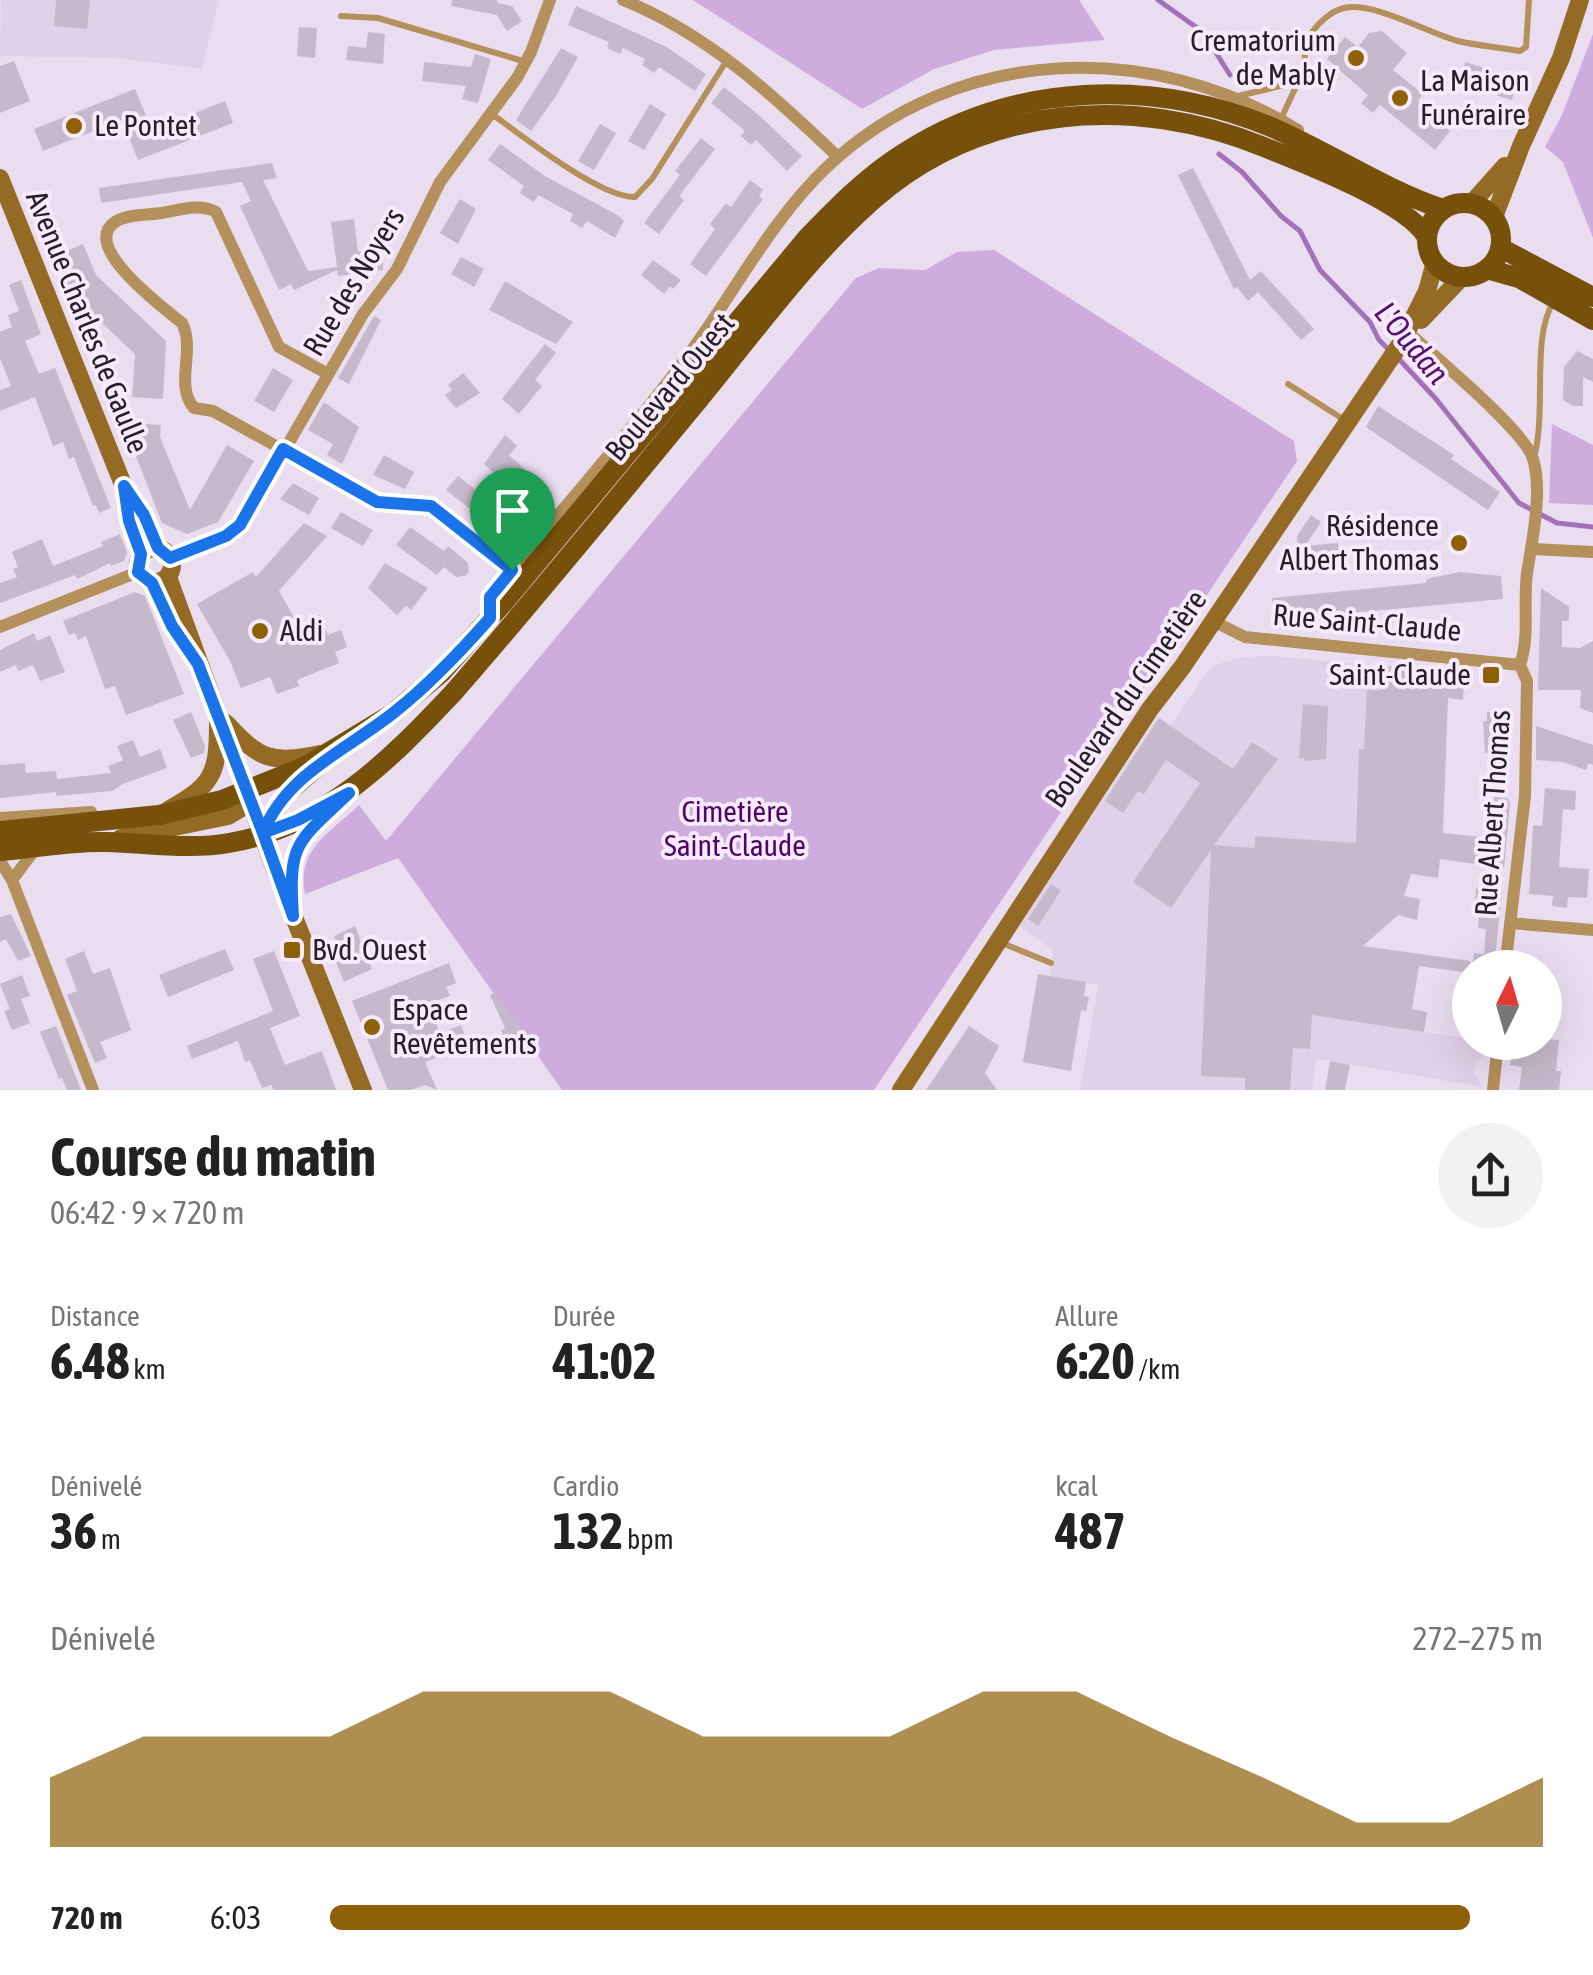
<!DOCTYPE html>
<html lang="fr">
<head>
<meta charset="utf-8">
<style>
  :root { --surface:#fff; --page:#f2f2f2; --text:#222; --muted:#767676; --accent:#8e6108 }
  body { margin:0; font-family:"Asap Condensed",sans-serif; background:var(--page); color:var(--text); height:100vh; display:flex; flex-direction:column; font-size:38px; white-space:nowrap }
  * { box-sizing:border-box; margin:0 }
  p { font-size:32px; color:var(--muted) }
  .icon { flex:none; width:55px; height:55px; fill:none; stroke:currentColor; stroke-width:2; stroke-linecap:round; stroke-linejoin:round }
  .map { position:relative; height:1090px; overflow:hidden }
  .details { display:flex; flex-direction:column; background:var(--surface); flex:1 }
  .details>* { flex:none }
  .needle { width:65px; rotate:5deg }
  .controls { position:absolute; left:1452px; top:950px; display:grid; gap:20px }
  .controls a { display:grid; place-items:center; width:110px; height:110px; border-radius:50%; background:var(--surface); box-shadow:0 10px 40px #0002; font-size:50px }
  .pin { position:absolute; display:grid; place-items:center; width:85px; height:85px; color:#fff; margin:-102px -42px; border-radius:50% 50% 50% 0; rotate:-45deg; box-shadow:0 0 10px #0007 }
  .pin .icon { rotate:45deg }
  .round { display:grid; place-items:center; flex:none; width:105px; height:105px; border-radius:52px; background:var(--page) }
  .summary { display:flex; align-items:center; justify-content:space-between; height:170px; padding:0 50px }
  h1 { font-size:55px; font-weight:700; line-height:75px }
  .metrics { display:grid; grid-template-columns:repeat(3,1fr); gap:15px; height:170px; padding:10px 50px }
  .metrics div { display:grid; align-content:center }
  .metrics b { font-size:50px; font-weight:700 }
  .metrics small { font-size:28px; font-weight:400 }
  .metrics p { font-size:28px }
  .chart { height:280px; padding:20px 50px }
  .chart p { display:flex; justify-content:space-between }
  .chart svg { width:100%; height:180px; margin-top:10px; fill:var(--accent); opacity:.7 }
  ul { padding:0 50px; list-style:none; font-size:32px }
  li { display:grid; grid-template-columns:160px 120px 1fr; align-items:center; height:75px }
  li i { height:25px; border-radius:12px; background:var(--accent) }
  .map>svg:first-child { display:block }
</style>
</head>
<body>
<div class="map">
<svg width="1593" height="1090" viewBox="0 0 1593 1090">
  <rect width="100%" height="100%" fill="#eaddf0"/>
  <path fill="#e1d0e9" d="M1 0H219L202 69 117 58 0 56Z
    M1271 656 1449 672 1420 844 1398 915 1344 961 1397 1028 1470 1039V1042L1485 1043 1484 1055 1476 1061 1474 1072 1482 1087 1317 1059 1312 1090H1080L1098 985 1049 976 1053 950 1019 926 1158 717 1171 725 1208 670 1215 665 1243 657Z"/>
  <path fill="#ceacdd" d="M693 0H1079L1105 40 994 50 934 69 862 109Z
    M1593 34V238L1563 162 1545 147 1562 115Z
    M994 250 1294 441 1297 461 874 1090H562L398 858 305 894C296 849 330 833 359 805L386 841 856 278 879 268 925 270 957 252Z
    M1552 424 1593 445V505L1549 503Z"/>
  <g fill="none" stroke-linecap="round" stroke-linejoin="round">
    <path stroke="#a570ba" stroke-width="5" d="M1158 0 1203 32 1230 75
      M1219 154 1242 172 1281 216 1300 231 1320 270 1370 322 1379 340 1389 350
      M1397 357 1436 399 1519 503 1557 523 1593 527"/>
  </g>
  <path fill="#c6b9cb" d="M56 0H90L87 29 54 26Z
    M452 0H497V3L512 6 522 21 507 31 497 15 451 6Z
    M576 6 665 46 706 74 695 91 659 67 654 73 642 65 645 59 623 48 620 54 607 48 609 42 568 25Z
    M299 27 317 28 315 58 297 56Z
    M1382 31 1407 53 1393 70 1423 94 1418 100 1450 131 1435 150 1380 105 1373 113 1361 103 1368 95 1327 59 1345 37 1358 47 1369 33Z
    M368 32 385 34 383 64 346 60 348 46 366 48Z
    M561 48 578 57 556 96 531 131 516 120Z
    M475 54 491 59 478 103 462 99 466 86 422 81 424 62 471 67Z
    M14 61 30 101 0 113V66Z
    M1465 62 1517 78 1512 100 1459 84Z
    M724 87 761 117 802 156 787 171 756 140 751 145 741 136 745 131 711 103Z
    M135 89 152 130 225 101 233 123 138 160 122 120 43 151 34 129Z
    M650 104 666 114 644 150 628 141Z
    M600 124 616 133 594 170 578 161Z
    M701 138 715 149 679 196 684 200 659 234 644 223 680 175 675 171Z
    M500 144 545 176 619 216 624 221 615 238 587 221 582 228 570 221 573 214 538 195 534 202 520 193 524 186 488 160Z
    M272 163 277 178 263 180 308 271 337 267 331 222 354 219 358 252 383 248V270L338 276 337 270 294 290 291 284 279 290 240 206 251 201 242 182 101 203 99 188Z
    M1193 168 1250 280 1261 271 1314 329 1301 340 1258 292 1248 301 1237 287 1234 289 1178 175Z
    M750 180 763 190 759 196 763 199 706 276 690 264 715 229 710 224 726 203 731 207Z
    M460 199 476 209 458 244 440 233Z
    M83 244 96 275 166 341 163 399 132 397 135 354 70 293 55 256Z
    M461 257 484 269 474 287 451 274Z
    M653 260 681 280 673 289 670 286 664 294 641 275Z
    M21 280 41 334 25 341 39 374 55 368 111 508 99 513 96 505 93 506 74 457 69 459 63 442 53 446 35 397 0 411V390L11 386 0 358V332L12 327 8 315 19 311 9 285Z
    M505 281 573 322 556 344 489 310Z
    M374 316 381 320 349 384 338 378Z
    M545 344 556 353 535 380 542 386 519 414 502 399Z
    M1577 351 1593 359V382L1583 377V406H1573L1563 400 1564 367Z
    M273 368 293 380 274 412 254 401Z
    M463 373 480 393 456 408 445 395 452 390 448 385Z
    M324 402 359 427 342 464 327 455 333 444 308 430Z
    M1378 406 1454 455 1451 459 1500 492 1488 510 1366 427Z
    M131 423 161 425 160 437 190 510 227 445 254 461 218 522 187 534 162 523 130 441Z
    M505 435 517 446 509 455 531 475 525 483 529 486 519 496 484 464Z
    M384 455 414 472 405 489 373 475Z
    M458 476 511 517 499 532 446 490Z
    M293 483 319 498 309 515 280 499Z
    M341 512 373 530 363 546 331 528Z
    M1311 515 1321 522 1305 546 1338 543 1340 561 1299 564 1297 536Z
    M304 523 327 536 279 591 299 626 320 615 328 635 341 630 347 647 335 652 339 663 297 680 299 686 277 694 270 677 241 688 230 661 197 604 253 572 256 577Z
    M410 527 444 551 448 546 468 563 469 572 465 576 456 577 444 567 437 575 396 545Z
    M120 534 127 552 124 561 111 566 110 563 77 579 75 575 0 603V583L17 577 13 569 18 567 12 552 42 539 53 566 103 546 101 542Z
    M385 563 428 588 411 610 406 606 397 615 368 588Z
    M1460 572 1501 576 1503 599 1274 620 1272 598 1426 583V580L1430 578Z
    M1541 588 1569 607V621H1562V647L1580 648 1593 641V713L1580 708 1581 690H1538Z
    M135 592 145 596 184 694 126 715 115 686 105 689 86 636 78 640 75 633 69 635 63 621Z
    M34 633 37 641 50 635 65 672 40 681 33 665 18 671 16 665 0 672V650Z
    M1382 666 1456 672 1455 681 1464 682 1463 700 1448 698 1443 833 1490 838 1494 797 1507 798 1510 804 1504 868 1440 859 1438 878 1411 874 1404 896 1420 899 1417 920 1398 915 1363 946 1470 961V973L1419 966 1412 1009 1427 1012 1424 1032 1312 1015 1310 1049 1293 1048 1290 1090H1245V1078L1201 1076 1211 850 1171 908 1133 882 1200 783 1166 760 1144 794 1138 791 1123 813 1105 801 1159 718 1233 769 1252 742 1278 759 1214 845 1255 848V836L1356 843 1359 749H1364L1367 690H1381Z
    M1303 704 1328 706 1326 759 1304 761V758H1299Z
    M191 712 205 746 204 753 191 758 173 720Z
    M1487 712 1510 713 1509 754 1485 753 1483 721H1487Z
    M1536 726 1593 745V765L1589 763 1586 770 1563 762 1536 760Z
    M133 740 140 757 160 749 167 768 123 784 112 791 56 796V792L0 798V765L25 763 26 773 56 771 57 779 111 773 108 766 123 760 117 746Z
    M1545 788 1576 791 1575 810 1563 809 1559 867 1589 869 1587 898 1568 897 1567 908 1552 906 1553 896 1529 894 1533 825 1542 826Z
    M1051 884 1061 890 1038 926 1028 919Z
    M1476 888 1502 891 1494 968H1472L1474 953 1484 954 1486 929 1478 928 1480 905 1475 904Z
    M11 914 31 956 18 961 6 939 0 942V917Z
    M355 926 372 969 344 982 330 947 337 944 334 936Z
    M225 949 234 970 168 997 159 975Z
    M84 951 93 974 110 968 131 1030 100 1042 107 1058 95 1063 67 995 77 991 65 959Z
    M274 951 300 1016 270 1028 285 1065 322 1051 336 1090H273L272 1085 262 1088 250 1060 245 1062 238 1041 192 1059 187 1046 273 1011 253 959Z
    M449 963 456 983 446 987 450 996 428 1004 440 1033 461 1025 469 1046 425 1062 437 1090 425 1085 411 1090H388L352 1001Z
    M1038 974 1086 982 1084 996 1089 997 1086 1011 1081 1010 1071 1071 1023 1062Z
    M22 975 30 996 21 999 30 1023 12 1030 4 1011 10 1009 0 984Z
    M495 992 528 1039 496 1054 492 1040 503 1035 501 1030 505 1028 490 995Z
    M56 1026 81 1090H67L62 1078 59 1079 40 1032Z
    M969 1026 999 1046 985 1073 997 1090H926Z
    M1545 1039 1559 1040 1556 1071H1561L1559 1090H1519L1522 1067 1510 1065 1512 1045 1535 1048 1536 1042H1545Z
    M1330 1061 1350 1065 1345 1090H1325Z"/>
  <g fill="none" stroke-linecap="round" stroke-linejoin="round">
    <path stroke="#b4905c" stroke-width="6" d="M341 16 378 18 526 62
      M1298 82C1309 67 1300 47 1313 31 1320 21 1332 11 1344 8 1373 1 1428 33 1458 41 1478 46 1500 47 1520 51L1526 47 1529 0
      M1238 96 1298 82 1281 119
      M492 114C522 136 601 198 635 197L652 179 727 60
      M1288 384 1346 421
      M1534 457C1547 411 1531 338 1553 303
      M1002 943 1051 963"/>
    <path stroke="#b4905c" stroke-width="12" d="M623 0C708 34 773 95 838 157
      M1410 334C1435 357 1526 432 1533 459 1543 491 1532 541 1527 573 1523 604 1530 636 1520 665
      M328 374 279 347 216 212C200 203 180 210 162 213 148 215 127 214 115 222 79 246 165 309 182 323 196 350 174 385 194 408L213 411 377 502 431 507 512 570
      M1533 549 1593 552
      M171 558 226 537 249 512 363 314 397 269 440 182 517 78 531 52 550 0
      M490 618V597C554 518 622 443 683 362 731 299 769 222 827 167 956 45 1150 39 1298 130
      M1213 621 1245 637 1520 665
      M0 627 138 572
      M0 818 91 812
      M0 861 12 880 37 847
      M12 880 93 1090
      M1510 923 1593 930
      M1505 968 1525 796 1527 681 1520 665
      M1493 1090 1498 1042"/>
    <path stroke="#946a25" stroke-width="18" d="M0 178 124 487 129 521 141 554
      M1472 203 1505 166
      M1494 217 1521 146 1561 58 1580 0
      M1421 320 1462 277
      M127 492 144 515 158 548
      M138 565a17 17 0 1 1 34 0a17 17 0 1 1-34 0Z
      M168 577 274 867 363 1090
      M153 583 172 626 186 647
      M226 723C260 760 271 764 320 754
      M168 810C213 785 218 774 218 724
      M263 833 284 797 324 762
      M121 838 228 816 243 807 249 790
      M292 895C288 847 305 835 338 804
      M901 1090 1150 709 1183 666 1401 343 1427 291 1435 262"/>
    <path stroke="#77510b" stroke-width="20" d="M1427 240a37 37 0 1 1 74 0a37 37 0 1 1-74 0Z
      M1501 248 1593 297
      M1487 269 1519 278 1593 320
      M0 831 159 815 222 800 304 767 392 714 441 673 504 602 807 238C837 207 867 176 904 153 1014 82 1152 78 1271 127 1329 152 1383 189 1443 209
      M0 851C35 848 71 841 107 842 147 843 189 850 229 843 324 827 390 760 453 693 537 597 618 497 700 398 755 331 808 257 874 199 983 104 1134 94 1264 147 1304 163 1406 202 1427 237"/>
  </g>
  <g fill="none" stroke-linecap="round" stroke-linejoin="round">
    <g stroke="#fff" stroke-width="20">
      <path id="route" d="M512 570 431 506 377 502 283 449 240 525 226 536 170 558 158 548 144 515 124 486 129 521 141 554 138 572 152 583 172 626 198 664 263 833 298 820 349 793C297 843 288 841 293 916L263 833C286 773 351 748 397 710 432 682 461 651 490 618V597L512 570"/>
    </g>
    <use href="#route" stroke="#1a73e8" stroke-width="12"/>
  </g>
  <g fill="#8e6108" stroke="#f7eafd" stroke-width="4">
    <circle cx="1356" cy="58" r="10"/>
    <circle cx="1400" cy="98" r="10"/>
    <circle cx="74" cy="126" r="10"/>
    <circle cx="1459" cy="543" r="10"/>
    <circle cx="260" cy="631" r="10"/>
    <rect x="1481" y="665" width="20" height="20" rx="5"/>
    <rect x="282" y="940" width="20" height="20" rx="5"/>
    <circle cx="372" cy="1027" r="10"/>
  </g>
  <g text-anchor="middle" stroke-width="8" stroke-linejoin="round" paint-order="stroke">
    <g font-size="30" fill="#262128" stroke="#f7eafd" text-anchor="start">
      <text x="1336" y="51" text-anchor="end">Crematorium<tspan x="1336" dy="34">de Mably</tspan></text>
      <text x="1420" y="91">La Maison<tspan x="1420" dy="34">Funéraire</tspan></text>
      <text x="94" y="136">Le Pontet</text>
      <text x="1439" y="536" text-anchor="end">Résidence<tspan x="1439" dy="34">Albert Thomas</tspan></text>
      <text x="280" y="641">Aldi</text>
      <text x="1471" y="685" text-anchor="end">Saint-Claude</text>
      <text x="312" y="960">Bvd. Ouest</text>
      <text x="392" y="1020">Espace<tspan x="392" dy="34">Revêtements</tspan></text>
    </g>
    <g font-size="30" fill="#262128" stroke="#f7eafd">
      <text transform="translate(354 282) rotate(-59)" y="10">Rue des Noyers</text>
      <text transform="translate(87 322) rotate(68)" y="10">Avenue Charles de Gaulle</text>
      <text transform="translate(670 387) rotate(-50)" y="10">Boulevard Ouest</text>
      <text transform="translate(1367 623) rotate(5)" y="10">Rue Saint-Claude</text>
      <text transform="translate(1126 699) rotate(-55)" y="10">Boulevard du Cimetière</text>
      <text transform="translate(1493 813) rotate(-86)" y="10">Rue Albert Thomas</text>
    </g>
    <g font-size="30" fill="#500566" stroke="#f7eafd">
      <text x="735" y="822">Cimetière<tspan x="735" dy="34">Saint-Claude</tspan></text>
    </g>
    <g font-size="32" font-style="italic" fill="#57116e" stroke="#f7eafd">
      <text transform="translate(1412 343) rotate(50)" y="11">L'Oudan</text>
    </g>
  </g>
</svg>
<div class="controls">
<a><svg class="needle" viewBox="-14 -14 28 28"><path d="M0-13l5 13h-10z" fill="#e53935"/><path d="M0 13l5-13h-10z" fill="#767676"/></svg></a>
</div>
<div class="pin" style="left:512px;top:570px;background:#1e9e55"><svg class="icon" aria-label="arrive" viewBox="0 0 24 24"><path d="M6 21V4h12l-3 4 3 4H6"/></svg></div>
</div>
<section class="details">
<div class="summary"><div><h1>Course du matin</h1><p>06:42 · 9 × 720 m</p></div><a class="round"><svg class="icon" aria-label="share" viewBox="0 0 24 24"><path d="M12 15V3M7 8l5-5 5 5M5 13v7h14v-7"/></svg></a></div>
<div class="metrics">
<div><p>Distance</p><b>6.48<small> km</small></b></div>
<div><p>Durée</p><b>41:02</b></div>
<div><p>Allure</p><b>6:20<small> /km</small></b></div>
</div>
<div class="metrics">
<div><p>Dénivelé</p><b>36<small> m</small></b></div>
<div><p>Cardio</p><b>132<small> bpm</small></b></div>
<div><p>kcal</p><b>487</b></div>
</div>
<div class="chart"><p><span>Dénivelé</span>272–275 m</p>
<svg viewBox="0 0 160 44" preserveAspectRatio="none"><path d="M0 44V27L10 17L20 17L30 17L40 6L50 6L60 6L70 17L80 17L90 17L100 6L110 6L120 17L130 27L140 38L150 38L160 27V44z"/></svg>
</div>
<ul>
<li><b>720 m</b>6:03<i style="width:94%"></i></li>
</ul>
</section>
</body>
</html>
